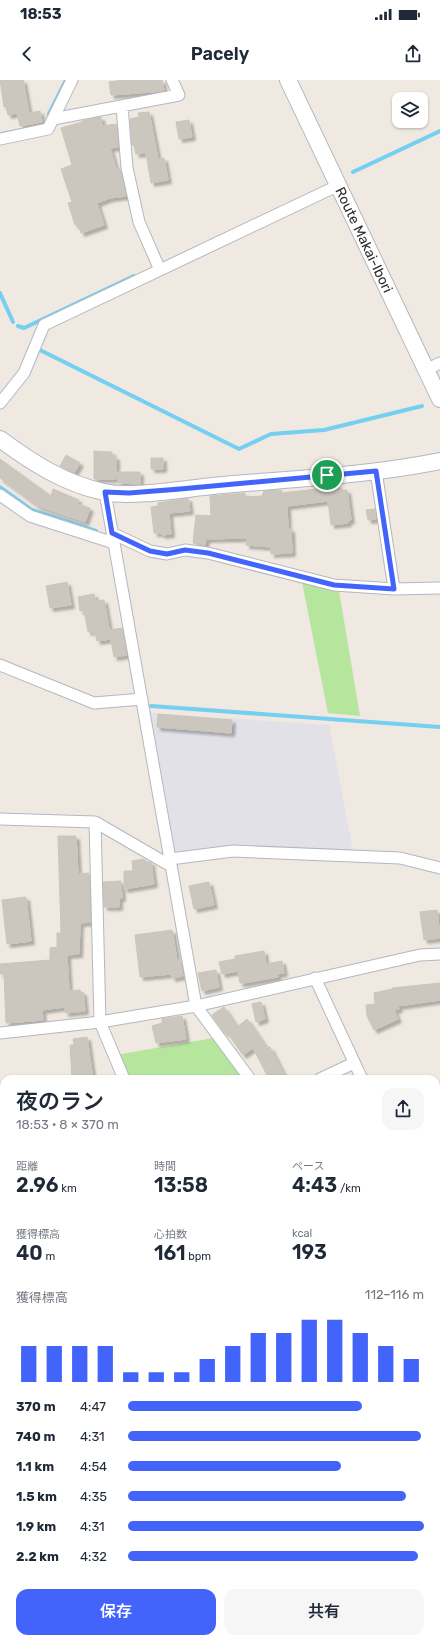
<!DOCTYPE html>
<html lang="ja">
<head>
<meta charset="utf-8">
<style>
  :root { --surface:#fff; --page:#f6f6f7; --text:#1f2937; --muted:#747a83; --accent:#4264fb }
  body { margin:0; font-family:Rubik,"Noto Sans JP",sans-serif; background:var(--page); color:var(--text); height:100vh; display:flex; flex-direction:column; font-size:15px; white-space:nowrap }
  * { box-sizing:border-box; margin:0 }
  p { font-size:13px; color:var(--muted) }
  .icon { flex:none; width:22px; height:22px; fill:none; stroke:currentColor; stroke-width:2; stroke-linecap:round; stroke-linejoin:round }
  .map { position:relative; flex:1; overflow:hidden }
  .side { position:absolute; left:0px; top:995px; width:440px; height:568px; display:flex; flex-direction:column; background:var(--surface); border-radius:12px 12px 0 0; box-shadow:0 1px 3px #0004 }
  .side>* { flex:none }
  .fabs { position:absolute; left:392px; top:12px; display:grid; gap:8px }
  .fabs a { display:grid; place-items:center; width:36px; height:36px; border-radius:8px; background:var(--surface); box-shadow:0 1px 3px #0004; font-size:20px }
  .pin { position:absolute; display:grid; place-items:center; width:34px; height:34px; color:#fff; margin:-17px; border:2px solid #fff; border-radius:50%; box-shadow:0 1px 4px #0007 }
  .round { display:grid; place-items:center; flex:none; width:42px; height:42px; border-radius:12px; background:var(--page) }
  .summary { display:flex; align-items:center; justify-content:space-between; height:68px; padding:0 16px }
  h1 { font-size:22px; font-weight:600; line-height:30px }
  .metrics { display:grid; grid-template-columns:repeat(3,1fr); gap:6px; height:68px; padding:4px 16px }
  .metrics div { display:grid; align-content:center }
  .metrics b { font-size:20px; font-weight:600 }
  .metrics small { font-size:11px; font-weight:400 }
  .metrics p { font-size:11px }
  .chart { height:112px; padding:8px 16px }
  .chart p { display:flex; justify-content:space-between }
  .chart svg { width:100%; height:72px; margin-top:4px; stroke:var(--accent); stroke-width:6 }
  .primary-button { display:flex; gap:8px; margin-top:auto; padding:8px 16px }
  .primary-button a { flex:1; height:46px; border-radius:12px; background:var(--accent); color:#fff; font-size:16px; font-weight:600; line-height:46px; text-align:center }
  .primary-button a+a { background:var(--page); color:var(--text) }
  ul { padding:0 16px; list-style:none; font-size:13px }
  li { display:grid; grid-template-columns:64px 48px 1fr; align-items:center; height:30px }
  li i { height:10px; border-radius:5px; background:var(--accent) }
  .status { display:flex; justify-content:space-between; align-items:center; height:28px; padding:0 20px; background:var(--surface); direction:ltr }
  .status svg { height:11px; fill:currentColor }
  header { display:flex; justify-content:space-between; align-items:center; height:52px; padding:0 16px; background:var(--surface); font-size:18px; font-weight:600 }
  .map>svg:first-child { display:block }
</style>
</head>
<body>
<div class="status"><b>18:53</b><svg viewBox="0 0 49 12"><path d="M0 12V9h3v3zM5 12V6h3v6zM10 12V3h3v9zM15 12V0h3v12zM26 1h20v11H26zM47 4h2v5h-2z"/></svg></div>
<header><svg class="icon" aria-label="back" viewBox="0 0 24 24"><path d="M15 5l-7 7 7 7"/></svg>Pacely<svg class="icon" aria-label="share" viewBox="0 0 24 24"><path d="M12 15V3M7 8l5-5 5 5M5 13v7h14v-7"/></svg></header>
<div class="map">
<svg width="440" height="1563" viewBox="0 0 440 1563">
  <defs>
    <filter id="shadow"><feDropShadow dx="3.5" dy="3.5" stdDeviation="1" flood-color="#0004"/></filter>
  </defs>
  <rect width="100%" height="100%" fill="#efe9e1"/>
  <path fill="#e3e1e8" d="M150 633 329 645 353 771 230 766 177 772 174 769Z"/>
  <path fill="#b6e59e" d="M302 502 339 511 360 636 328 633Z
    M213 958 244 999H126L116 975Z
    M440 1052V1093L436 1095V1054Z"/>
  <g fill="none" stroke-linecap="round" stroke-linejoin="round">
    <path stroke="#75cff0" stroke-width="4" d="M49 34 66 0
      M353 92 440 51
      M0 213 13 242
      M18 246 24 248 134 196
      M40 270 239 369 271 354 324 350 422 326
      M0 407 32 430 96 451
      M151 626 440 647
      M436 1043 440 1041
      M0 1205 4 1206
      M198 1563 207 1559"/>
  </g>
  <path fill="#cbc7bf" stroke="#cbc5ba" filter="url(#shadow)" d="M0 0H23L29 33 40 31 42 42 20 46 17 33 8 35 6 27H4Z
    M124 0H162L164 11 111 15 109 2Z
    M149 32 158 79 164 78 168 100 151 103 146 73 136 74 134 65H132L130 39 139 37 138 33Z
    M101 37 102 46 116 44 118 67 110 68 116 89H120L126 116 110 118 97 123 104 145 81 153 78 144 75 145 68 123 72 122 61 89 72 85 61 48 82 42V41Z
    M189 40 192 57 179 59 176 42Z
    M94 371 112 372V376L116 377V399H94Z
    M66 375 80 383 74 393 60 386Z
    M151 378H163V389H151Z
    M0 379 51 416 53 409 79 420 77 424 90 428 85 442 38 426 0 398Z
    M118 392H140V404L118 403Z
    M338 405V410H347L351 440 348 441V443L331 445 328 421 287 426 288 449H291L292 473 271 474V467L246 465 247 458 206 459 205 465 193 463 196 435 211 436 210 416 245 413V417L262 416 264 411 281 410 282 413 326 408 325 406Z
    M188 418 190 431 169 433 171 454 162 455 161 453H154L151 427 158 426V423Z
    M375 429 376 439 368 440 366 430Z
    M67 502 71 525 50 528 46 506Z
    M94 514 96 521 104 520 111 559 97 561 96 554H93V551L88 552 84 530 80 531 78 517Z
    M122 548 127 575 114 577 109 550Z
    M158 634 232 640 231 653 157 647Z
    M58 756H76L78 794 89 793 91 842 80 843 79 874 67 875 69 911 80 910 81 913 83 912 85 931 65 933V927L42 930 43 940 6 943 4 894H0V884L50 880V868L57 867V853H61Z
    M144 779 147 782H151L154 804 124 809V791H133L132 781Z
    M121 801 122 818H119V827H104L103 802Z
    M209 802 214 825 194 829 189 806Z
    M26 817 31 861 7 864 2 820Z
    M437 830 440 858 424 860 420 832Z
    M172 850 177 880H180L183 896 172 898 171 894 140 897 135 855Z
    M264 871 266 884 282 881 284 893 277 894 278 897 243 903H240L238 891 222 894 219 882 235 879V876Z
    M216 890 219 907 202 911 198 893Z
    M440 903V920L398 926 399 929 394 930 398 939 374 950 367 936 366 925 375 924 374 913 392 909V908Z
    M261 922 265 939 256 942 252 924Z
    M224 927 237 947 247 939 267 968 270 967 286 999H269L253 968 243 975 227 952 225 953 212 935Z
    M182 936 186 959 156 963 152 946 162 943V939Z
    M87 957 93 999H72L70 965H74L73 959Z"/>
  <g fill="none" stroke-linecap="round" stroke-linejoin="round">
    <g stroke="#b4b7c1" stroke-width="13">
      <path id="street" d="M122 26 127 88 139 142 160 190
        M53 39 179 15 172 0
        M0 59 48 49 72 0
        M426 290 440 283
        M0 323 24 293 44 245 337 106
        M376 391 394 509
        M105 412 196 926 250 999
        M0 415 30 436 114 463
        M112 453 150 471 167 474 185 470 208 473 334 505 394 509 440 508
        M0 585 94 623 142 619
        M0 739 95 742 171 786
        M95 742 100 942 124 999
        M170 779 233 771 400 778 440 788
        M315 898 362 999
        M0 953 100 942 196 926 420 875 440 874
        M320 999 354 983
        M436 1104 440 1113
        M436 1221 440 1219
        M0 1425 4 1423
        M436 1448 440 1457
        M0 1545H4
        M188 1563 196 1559"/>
    </g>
    <g stroke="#b4b7c1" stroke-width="18">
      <g id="secondary">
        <path id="s1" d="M288 0 440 319"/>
        <path d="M0 359C31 382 65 404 104 412 131 418 183 409 212 406 288 399 365 396 440 381"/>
        <path d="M0 1513 4 1514"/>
        <path d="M123 1559 134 1563"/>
      </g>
    </g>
    <use href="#street" stroke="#fff" stroke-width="11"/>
    <use href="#secondary" stroke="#fff" stroke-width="16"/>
  </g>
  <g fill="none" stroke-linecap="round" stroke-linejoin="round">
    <g stroke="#fff" stroke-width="8">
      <path id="route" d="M376 391 394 509 334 505 208 473 185 470 167 474 150 471 112 453 105 412 129 413 180 409Z"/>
    </g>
    <use href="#route" stroke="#4264fb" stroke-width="5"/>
  </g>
  <g text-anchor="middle" stroke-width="4" stroke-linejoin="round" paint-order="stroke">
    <g font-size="14" fill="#2e2e2e" stroke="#fff">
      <text dy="5" stroke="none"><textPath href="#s1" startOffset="177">Route Makai-Ibori</textPath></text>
    </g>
  </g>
</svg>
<div class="fabs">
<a><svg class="icon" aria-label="layers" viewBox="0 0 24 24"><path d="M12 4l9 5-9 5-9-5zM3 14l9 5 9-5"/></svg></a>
</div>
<div class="pin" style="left:327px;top:395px;background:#1e9e55"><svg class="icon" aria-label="arrive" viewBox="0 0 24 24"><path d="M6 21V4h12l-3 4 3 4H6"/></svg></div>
<section class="side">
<div class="summary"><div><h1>夜のラン</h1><p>18:53 · 8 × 370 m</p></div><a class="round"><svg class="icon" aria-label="share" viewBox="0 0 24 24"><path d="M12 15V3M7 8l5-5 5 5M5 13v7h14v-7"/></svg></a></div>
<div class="metrics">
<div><p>距離</p><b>2.96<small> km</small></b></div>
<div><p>時間</p><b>13:58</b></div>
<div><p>ペース</p><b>4:43<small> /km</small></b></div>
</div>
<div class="metrics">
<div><p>獲得標高</p><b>40<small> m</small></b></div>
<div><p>心拍数</p><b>161<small> bpm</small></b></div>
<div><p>kcal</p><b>193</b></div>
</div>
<div class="chart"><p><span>獲得標高</span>112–116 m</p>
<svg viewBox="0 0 160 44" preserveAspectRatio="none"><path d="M5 44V22M15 44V22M25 44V22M35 44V22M45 44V38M55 44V38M65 44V38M75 44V30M85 44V22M95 44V14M105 44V14M115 44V6M125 44V6M135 44V14M145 44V22M155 44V30"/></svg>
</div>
<ul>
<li><b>370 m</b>4:47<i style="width:79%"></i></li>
<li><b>740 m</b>4:31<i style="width:99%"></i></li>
<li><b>1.1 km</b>4:54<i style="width:72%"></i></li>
<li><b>1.5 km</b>4:35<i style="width:94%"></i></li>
<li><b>1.9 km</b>4:31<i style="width:100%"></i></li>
<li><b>2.2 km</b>4:32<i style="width:98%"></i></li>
</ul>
<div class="primary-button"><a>保存</a><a>共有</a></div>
</section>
</div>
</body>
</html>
